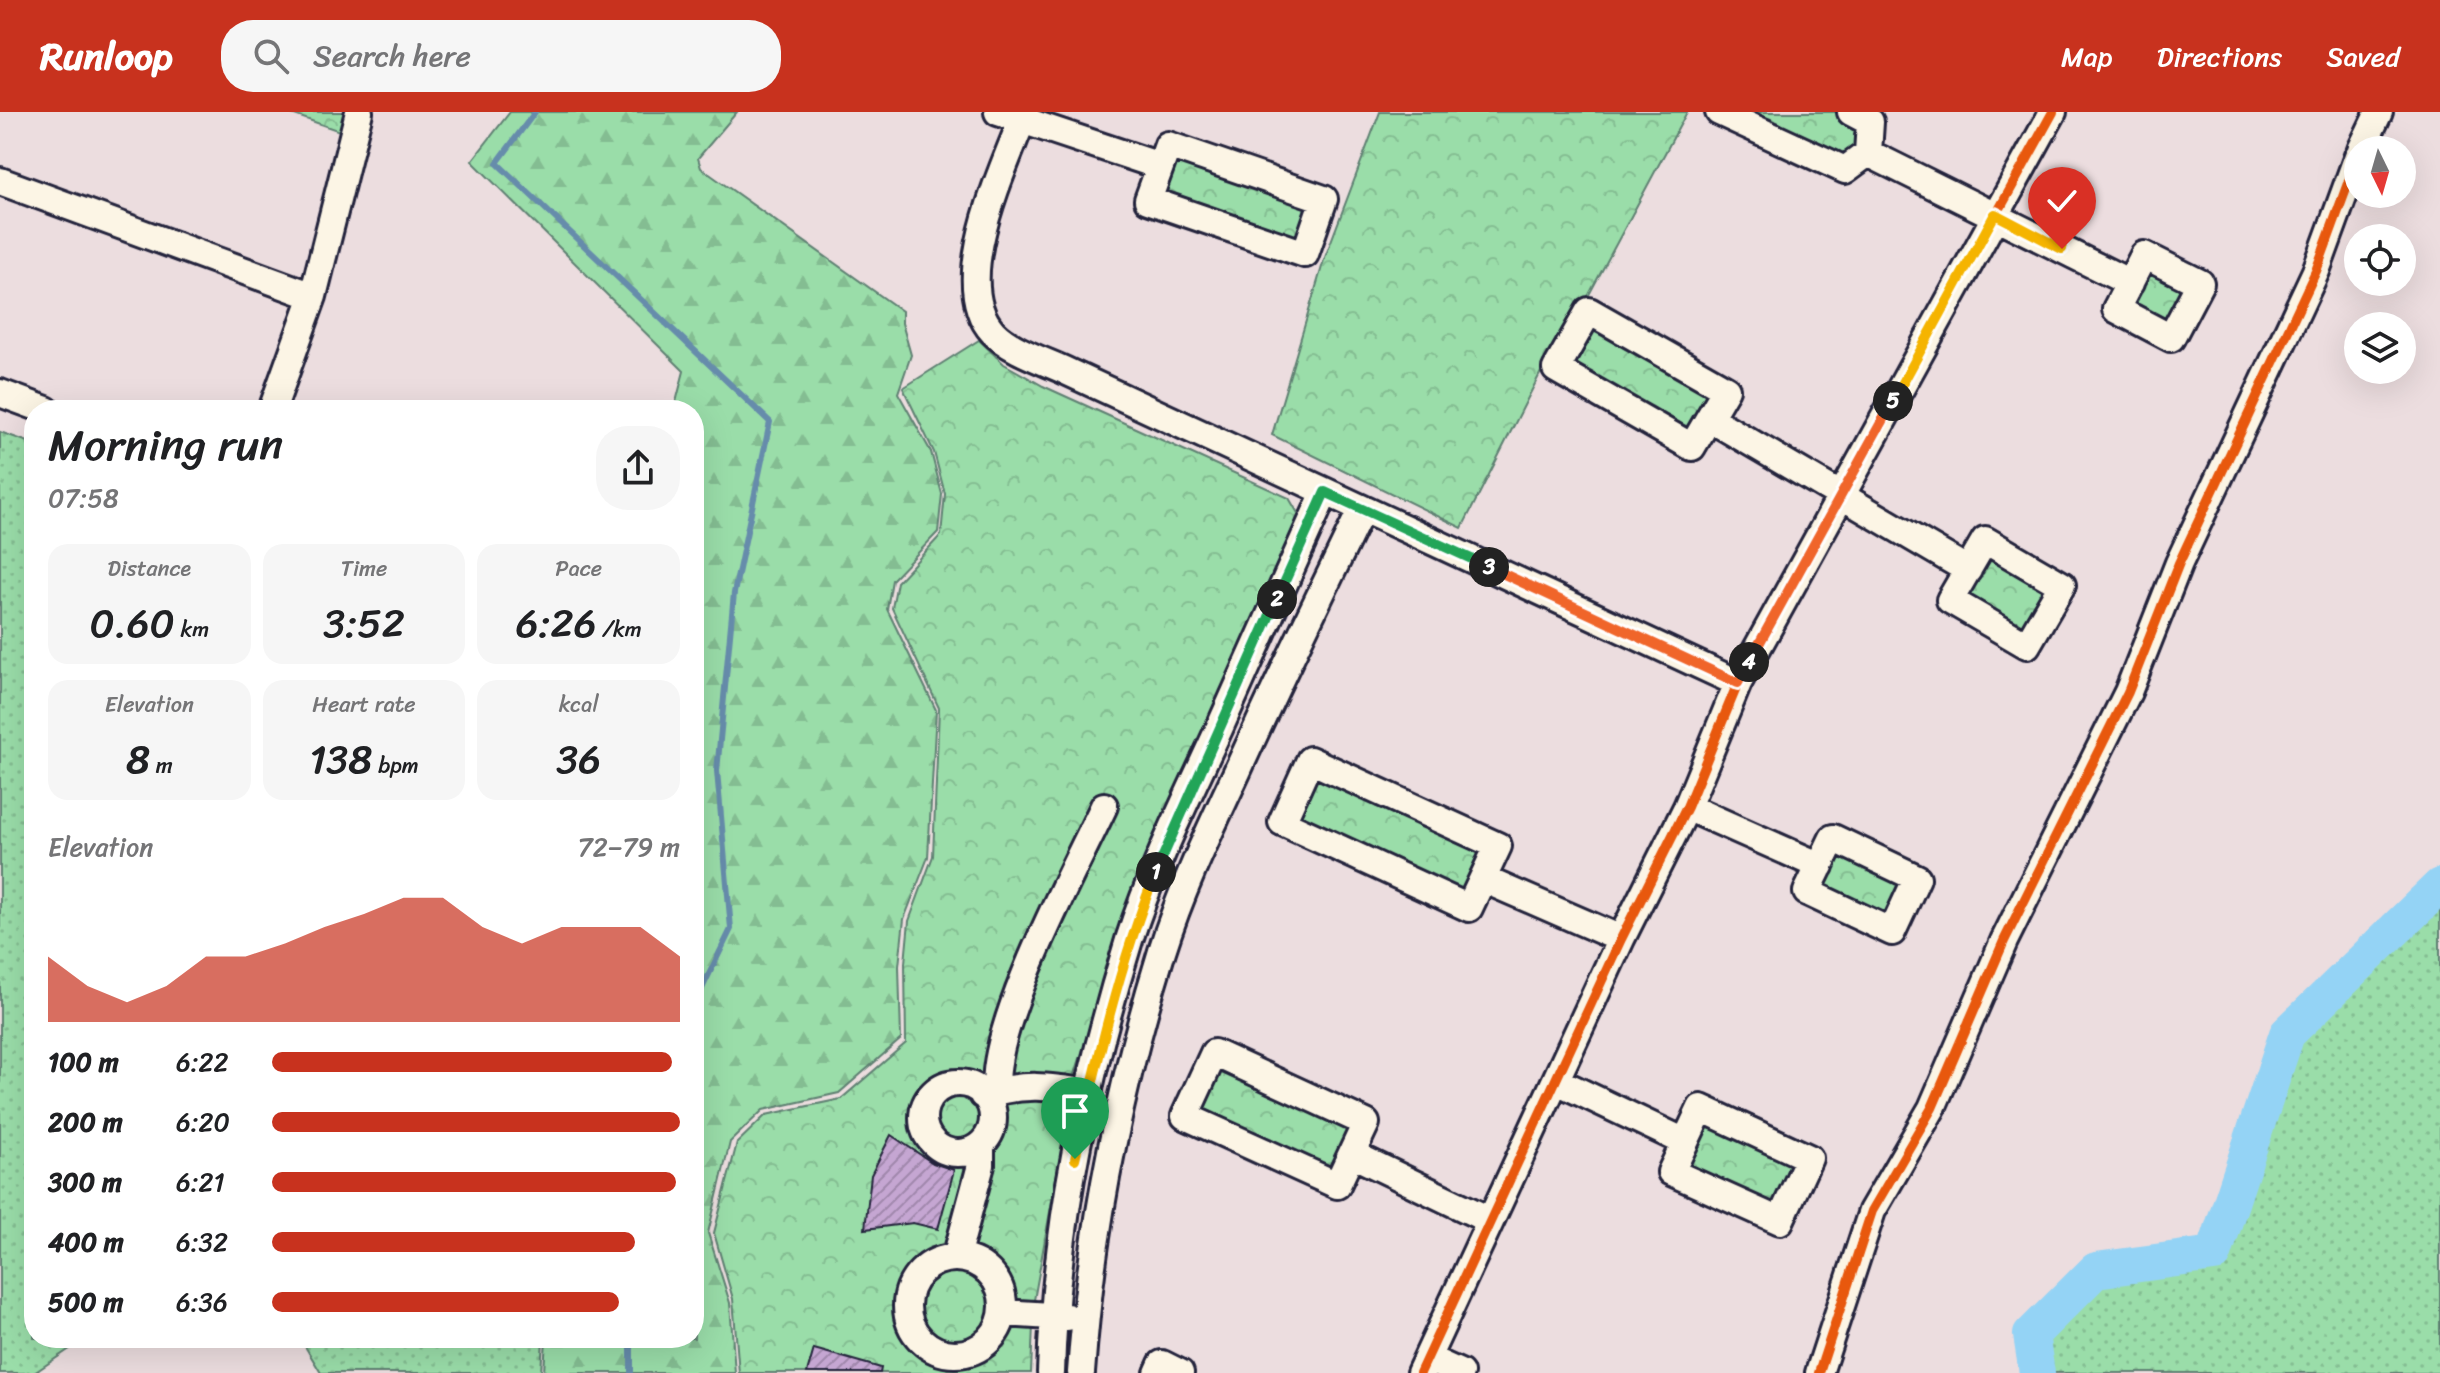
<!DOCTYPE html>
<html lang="en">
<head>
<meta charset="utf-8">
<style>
  :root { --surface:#fff; --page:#f6f6f6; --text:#202124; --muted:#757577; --accent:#c8321e }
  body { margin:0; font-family:Sriracha,sans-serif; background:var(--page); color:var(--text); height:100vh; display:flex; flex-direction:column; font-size:30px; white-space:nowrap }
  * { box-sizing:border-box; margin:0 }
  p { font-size:26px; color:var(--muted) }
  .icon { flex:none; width:44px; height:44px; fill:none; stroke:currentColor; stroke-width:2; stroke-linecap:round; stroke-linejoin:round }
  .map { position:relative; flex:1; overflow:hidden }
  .side { position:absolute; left:24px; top:288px; width:680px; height:948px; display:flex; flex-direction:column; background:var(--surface); border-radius:32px; box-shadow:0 8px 32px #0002 }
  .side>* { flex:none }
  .needle { width:52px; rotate:175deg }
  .controls { position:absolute; left:2344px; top:24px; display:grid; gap:16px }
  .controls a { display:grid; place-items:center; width:72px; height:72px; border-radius:50%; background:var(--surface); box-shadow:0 8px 32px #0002; font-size:40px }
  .pin { position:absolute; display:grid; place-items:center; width:68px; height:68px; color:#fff; margin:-82px -34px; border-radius:50% 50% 50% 0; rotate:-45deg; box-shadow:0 0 8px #0007 }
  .pin .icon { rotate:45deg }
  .km { position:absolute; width:40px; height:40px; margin:-20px; border-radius:50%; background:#222; color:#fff; font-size:22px; line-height:40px; text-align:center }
  .round { display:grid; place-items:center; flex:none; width:84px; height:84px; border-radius:32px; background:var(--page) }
  .head { display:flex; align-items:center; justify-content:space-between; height:136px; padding:0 24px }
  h1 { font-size:44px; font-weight:600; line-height:60px }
  .stats { display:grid; grid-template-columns:repeat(3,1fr); gap:12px; height:136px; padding:8px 24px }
  .stats div { display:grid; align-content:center; border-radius:20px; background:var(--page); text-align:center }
  .stats b { font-size:40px; font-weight:600 }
  .stats small { font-size:22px; font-weight:400 }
  .stats p { font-size:22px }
  .chart { height:224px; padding:16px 24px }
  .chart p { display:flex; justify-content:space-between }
  .chart svg { width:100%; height:144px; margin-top:8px; fill:var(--accent); opacity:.7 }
  ul { padding:0 24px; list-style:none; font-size:26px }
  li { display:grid; grid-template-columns:128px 96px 1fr; align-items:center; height:60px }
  li i { height:20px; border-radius:10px; background:var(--accent) }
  header { display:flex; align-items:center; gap:48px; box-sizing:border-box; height:112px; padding:0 40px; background:var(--accent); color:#fff }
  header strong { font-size:38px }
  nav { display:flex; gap:44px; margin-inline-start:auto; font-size:28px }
  .search { width:560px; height:72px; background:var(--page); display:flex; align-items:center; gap:20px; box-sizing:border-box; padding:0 28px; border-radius:32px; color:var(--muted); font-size:30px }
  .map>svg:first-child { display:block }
</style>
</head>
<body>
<header>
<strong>Runloop</strong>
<div class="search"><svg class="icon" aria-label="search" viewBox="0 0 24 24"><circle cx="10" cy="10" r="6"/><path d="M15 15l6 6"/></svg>Search here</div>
<nav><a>Map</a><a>Directions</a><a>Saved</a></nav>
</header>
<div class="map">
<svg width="2440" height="1261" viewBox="0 0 2440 1261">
  <defs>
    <pattern id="grass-dots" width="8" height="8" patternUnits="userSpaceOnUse" patternTransform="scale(2)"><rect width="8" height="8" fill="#9adda9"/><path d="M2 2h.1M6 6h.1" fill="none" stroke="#84bd92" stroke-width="1.8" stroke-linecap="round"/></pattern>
    <pattern id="forest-firs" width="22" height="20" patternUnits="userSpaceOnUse" patternTransform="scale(2)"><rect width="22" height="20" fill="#9adda9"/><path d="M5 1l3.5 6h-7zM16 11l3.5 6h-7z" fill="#84bd92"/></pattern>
    <pattern id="park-crowns" width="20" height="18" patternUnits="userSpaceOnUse" patternTransform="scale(2)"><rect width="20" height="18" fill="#9adda9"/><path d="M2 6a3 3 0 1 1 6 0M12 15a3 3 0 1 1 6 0" fill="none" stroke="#84bd92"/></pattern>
    <pattern id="building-hatch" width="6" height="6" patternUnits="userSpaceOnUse" patternTransform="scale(2)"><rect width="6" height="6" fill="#c5a6d2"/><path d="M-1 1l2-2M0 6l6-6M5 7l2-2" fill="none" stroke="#a087ac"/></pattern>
  </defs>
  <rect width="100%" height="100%" fill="#ecdddf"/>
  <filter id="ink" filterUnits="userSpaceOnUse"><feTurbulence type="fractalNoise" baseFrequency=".0125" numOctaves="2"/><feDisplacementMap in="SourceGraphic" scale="16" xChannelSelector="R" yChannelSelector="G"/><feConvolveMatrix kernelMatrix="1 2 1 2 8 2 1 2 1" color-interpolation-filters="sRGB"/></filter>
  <g filter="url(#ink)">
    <path fill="url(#grass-dots)" stroke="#5e8072" stroke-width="2" d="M0 320 34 332V1226H86L34 1261H0Z
      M2440 774V1261H2037L2031 1223 2096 1158 2214 1142 2287 922Z
      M300 1226H543L541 1261H321Z"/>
    <path fill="url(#forest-firs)" stroke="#5e8072" stroke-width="2" d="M510 0H737L698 46 701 56 902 199V211L911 243 898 281 931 340 942 382 938 420 892 468 887 497 936 598 928 745 904 807 899 854 901 927 839 981 763 998 730 1030 708 1121 730 1191 735 1261H544L546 1226H694V298H674L684 259 472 49Z"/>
    <path fill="url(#park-crowns)" stroke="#5e8072" stroke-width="2" d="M286 0H350L348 22Z
      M1380 0H1687L1584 192 1544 254 1462 416 1272 323 1324 148Z
      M1730 0H1842L1867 14 1843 53Z
      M1170 38 1320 89 1302 137 1154 86Z
      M2147 150 2193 173 2169 220 2123 196Z
      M1591 207 1719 279 1691 329 1561 256Z
      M979 228 1004 252 1043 274 1289 386 1302 408 1128 797 1075 962 1034 1188 1031 1261H739L733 1187 714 1121 737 1031 766 1003 841 987 906 931 905 851 909 809 933 744 939 596 892 496 897 470 941 423 945 382 934 340 903 276Z
      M1985 433 2058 474 2027 527 1955 487Z
      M1312 656 1490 736 1467 787 1291 707Z
      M1834 734 1911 768 1890 814 1813 780Z
      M1216 954 1353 1014 1333 1060 1196 1001Z
      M1703 1007 1796 1050 1774 1097 1681 1054Z"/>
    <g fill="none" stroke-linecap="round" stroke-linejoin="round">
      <path stroke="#668cab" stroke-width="6" d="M535 0 497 51 770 310 734 481 717 659 731 817 694 893
        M631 1226V1261"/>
      <path stroke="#94d3f5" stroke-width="36" d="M2037 1261 2031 1223 2096 1158 2214 1142 2287 922 2440 774"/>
    </g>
    <path fill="url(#building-hatch)" stroke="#22223b" stroke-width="2" d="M891 1023 933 1051 954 1058 938 1117 913 1111 865 1117 871 1063Z
      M814 1237 881 1256 880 1261H807Z"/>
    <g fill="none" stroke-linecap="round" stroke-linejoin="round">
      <g stroke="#22223b" stroke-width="32">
        <path id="minor" d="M998 0 1160 54
          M1025 0C1005 55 947 170 993 220 1011 239 1045 249 1068 260L1738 571
          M1719 0 1845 58 1868 41 1870 10 1851 0
          M1168 33 1324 87 1305 142 1148 88Z
          M2361 38 2379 0
          M1868 41 2130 171
          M0 69 313 184
          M2144 143 2200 171 2171 226 2116 197Z
          M1589 199 1726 277 1692 335 1556 257Z
          M0 281 46 298
          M272 298 313 184 359 0
          M1709 306 1968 458
          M1985 428 2062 473 2027 533 1950 488Z
          M1310 648 1498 734 1469 796 1282 710Z
          M1687 695 1820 754
          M1833 726 1917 766 1892 820 1807 780Z
          M1483 767 1621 827
          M1214 941 1366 1011 1337 1073 1185 1004Z
          M1557 969 1685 1030
          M923 1006a35 35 0 1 1 70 0a35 35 0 1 1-70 0Z
          M997 979C988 917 1075 756 1104 694
          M983 983C1024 971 1048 974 1089 981
          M1701 996 1809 1046 1780 1109 1671 1060Z
          M1352 1042 1489 1108
          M956 1146 981 1053V1033
          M907 1194a48 48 0 1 1 96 0a48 48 0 1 1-96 0Z
          M1003 1201 1067 1205
          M1427 1246 1460 1261
          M1051 1261C1055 1115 1086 967 1129 828 1152 756 1187 686 1219 617 1255 538 1290 459 1325 380
          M1081 1261C1091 1119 1120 975 1162 839 1181 778 1210 718 1237 660 1277 571 1320 484 1362 397
          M1158 1261 1162 1252 1180 1261
          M1420 1261 1621 827 1687 695 1738 571 2053 0
          M1819 1261 1872 1099 1932 996 2004 829 2128 580 2179 451 2316 159 2358 44"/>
      </g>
      <use href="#minor" stroke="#fcf5e5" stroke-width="26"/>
      <g stroke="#fcf5e5" stroke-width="15">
        <path id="cycleway" d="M1420 1261 1621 827 1687 695 1738 571 2053 0
          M1819 1261 1872 1099 1932 996 2004 829 2128 580 2179 451 2316 159 2358 44"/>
      </g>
      <use href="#cycleway" stroke="#e8590c" stroke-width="10"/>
    </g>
  </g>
  <g fill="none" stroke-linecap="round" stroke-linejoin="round" filter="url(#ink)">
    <g stroke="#fff" stroke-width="16">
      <path id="split-1" d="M1075 1047C1097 949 1119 853 1156 760"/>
    </g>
    <g stroke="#fff" stroke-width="16">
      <path id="split-2" d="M1156 760 1277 487"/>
    </g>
    <g stroke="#fff" stroke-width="16">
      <path id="split-3" d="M1277 487 1325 380 1489 455"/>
    </g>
    <g stroke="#fff" stroke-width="16">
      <path id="split-4" d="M1489 455 1738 571 1749 550"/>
    </g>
    <g stroke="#fff" stroke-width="16">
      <path id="split-5" d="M1749 550 1893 289"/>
    </g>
    <g stroke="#fff" stroke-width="16">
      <path id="split-6" d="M1893 289 1995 102 2062 137"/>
    </g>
    <use href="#split-1" stroke="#f5b400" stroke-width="10"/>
    <use href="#split-2" stroke="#22a559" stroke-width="10"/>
    <use href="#split-3" stroke="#22a559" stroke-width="10"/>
    <use href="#split-4" stroke="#f0652b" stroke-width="10"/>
    <use href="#split-5" stroke="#f0652b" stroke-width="10"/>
    <use href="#split-6" stroke="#f5b400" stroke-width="10"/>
  </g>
</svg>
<div class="controls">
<a><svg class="needle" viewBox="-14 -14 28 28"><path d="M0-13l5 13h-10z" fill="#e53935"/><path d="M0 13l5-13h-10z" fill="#757577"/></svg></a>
<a><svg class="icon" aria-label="locate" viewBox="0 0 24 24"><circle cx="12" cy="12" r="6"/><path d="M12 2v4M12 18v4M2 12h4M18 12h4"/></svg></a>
<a><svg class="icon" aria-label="layers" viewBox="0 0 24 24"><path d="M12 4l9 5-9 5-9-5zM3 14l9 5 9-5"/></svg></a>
</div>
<div class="pin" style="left:1075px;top:1047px;background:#1e9e55"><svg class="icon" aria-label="arrive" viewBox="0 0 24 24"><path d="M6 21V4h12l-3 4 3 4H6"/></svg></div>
<div class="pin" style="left:2062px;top:137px;background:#d93025"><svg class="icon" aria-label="check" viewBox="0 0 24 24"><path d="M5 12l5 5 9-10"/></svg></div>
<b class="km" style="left:1156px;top:760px">1</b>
<b class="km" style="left:1277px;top:487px">2</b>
<b class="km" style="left:1489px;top:455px">3</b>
<b class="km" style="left:1749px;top:550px">4</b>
<b class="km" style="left:1893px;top:289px">5</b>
<section class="side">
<div class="head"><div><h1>Morning run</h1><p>07:58</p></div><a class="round"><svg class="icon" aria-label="share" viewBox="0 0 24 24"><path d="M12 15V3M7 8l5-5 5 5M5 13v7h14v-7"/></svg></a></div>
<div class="stats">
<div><p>Distance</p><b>0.60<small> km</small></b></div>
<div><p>Time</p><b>3:52</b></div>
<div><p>Pace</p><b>6:26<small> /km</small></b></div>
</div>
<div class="stats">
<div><p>Elevation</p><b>8<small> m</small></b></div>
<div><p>Heart rate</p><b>138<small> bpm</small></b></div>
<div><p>kcal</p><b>36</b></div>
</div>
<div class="chart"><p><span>Elevation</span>72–79 m</p>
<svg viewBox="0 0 160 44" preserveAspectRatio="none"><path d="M0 44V24L10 33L20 38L30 33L40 24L50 24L60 20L70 15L80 11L90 6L100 6L110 15L120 20L130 15L140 15L150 15L160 24V44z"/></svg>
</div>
<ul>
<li><b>100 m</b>6:22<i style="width:98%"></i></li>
<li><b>200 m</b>6:20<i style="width:100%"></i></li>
<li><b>300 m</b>6:21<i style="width:99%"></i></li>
<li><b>400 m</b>6:32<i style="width:89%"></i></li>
<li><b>500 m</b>6:36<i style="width:85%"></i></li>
</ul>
</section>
</div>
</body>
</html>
